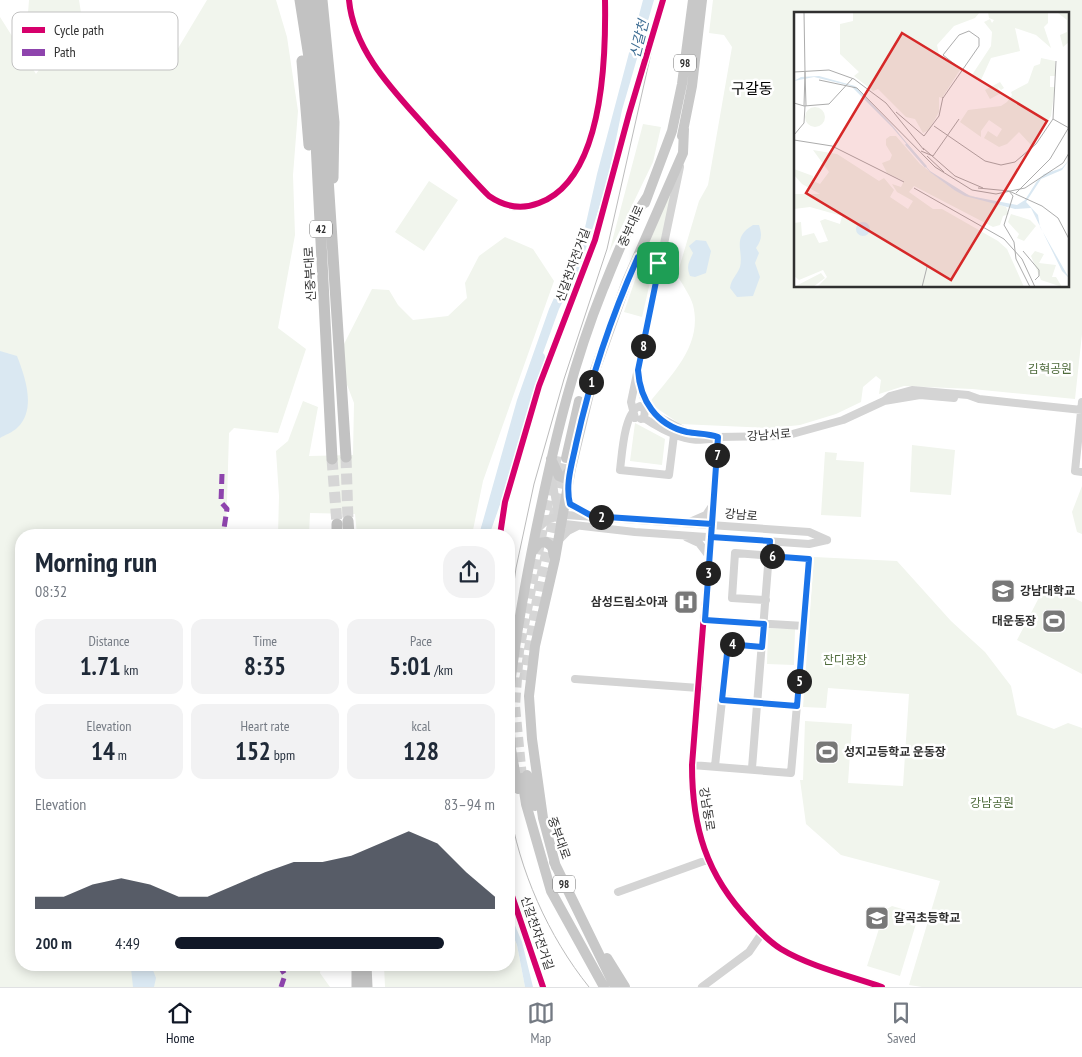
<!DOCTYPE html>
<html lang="en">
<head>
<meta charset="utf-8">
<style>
  :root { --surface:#fff; --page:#f2f2f3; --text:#1f2937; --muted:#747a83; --line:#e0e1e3; --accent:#111827 }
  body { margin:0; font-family:"PT Sans Narrow","Noto Sans KR",sans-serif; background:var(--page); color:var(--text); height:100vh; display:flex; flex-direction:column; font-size:19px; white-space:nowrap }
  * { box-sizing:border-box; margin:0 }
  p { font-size:16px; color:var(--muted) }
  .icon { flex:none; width:28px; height:28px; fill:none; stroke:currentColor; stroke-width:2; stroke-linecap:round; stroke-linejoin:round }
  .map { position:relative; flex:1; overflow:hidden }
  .sheet { position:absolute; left:15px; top:529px; width:500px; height:442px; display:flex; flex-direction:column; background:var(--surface); border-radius:20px; box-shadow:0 2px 12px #0003 }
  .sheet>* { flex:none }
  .pin { position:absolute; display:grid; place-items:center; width:42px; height:42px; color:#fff; margin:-21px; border-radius:10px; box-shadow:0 2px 8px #0006 }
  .km { position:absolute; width:25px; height:25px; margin:-12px; border-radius:50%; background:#222; color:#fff; font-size:14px; line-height:25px; text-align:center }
  .round { display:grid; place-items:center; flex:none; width:52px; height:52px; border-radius:20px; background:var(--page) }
  .overview { display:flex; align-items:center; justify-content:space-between; height:85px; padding:0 20px }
  h1 { font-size:28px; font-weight:700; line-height:38px }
  .figures { display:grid; grid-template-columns:repeat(3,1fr); gap:8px; height:85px; padding:5px 20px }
  .figures div { display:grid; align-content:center; border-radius:12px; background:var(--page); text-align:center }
  .figures b { font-size:25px; font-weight:700 }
  .figures small { font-size:14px; font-weight:400 }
  .figures p { font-size:14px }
  .chart { height:140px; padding:10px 20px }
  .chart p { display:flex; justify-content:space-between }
  .chart svg { width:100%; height:90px; margin-top:5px; fill:var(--accent); opacity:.7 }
  ul { padding:0 20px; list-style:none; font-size:16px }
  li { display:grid; grid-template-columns:80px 60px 1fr; align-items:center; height:38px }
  li i { height:12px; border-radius:6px; background:var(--accent) }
  .tabs { display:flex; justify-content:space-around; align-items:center; height:70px; border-top:1px solid var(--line); background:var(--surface); font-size:14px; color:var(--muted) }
  .tabs a { display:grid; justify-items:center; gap:2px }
  .tabs .active { color:var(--accent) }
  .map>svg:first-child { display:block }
</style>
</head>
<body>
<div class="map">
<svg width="1082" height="987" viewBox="0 0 1082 987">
  <rect width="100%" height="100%" fill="#fff"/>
  <path fill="#f1f5ed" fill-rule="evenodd" d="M29 0H79L86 45 139 58 174 55 207 0H276L287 37 298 111 293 175 295 235 278 328 306 349 278 433 234 428 229 433 226 535H21V965H321L320 973 330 987H0V17L36 74 43 64 28 13Z
    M713 0H1082V334L1075 399 972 389 904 386 879 394 881 380 876 376 863 387 861 402 836 414 800 425 772 428 680 424 649 403C672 374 703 345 693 305 690 295 682 284 677 275L699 201 708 185 732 47 724 35 709 33ZM796 14H1068V286H796Z
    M643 124 661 127 653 162 609 253Z
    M678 169 659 263 643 252Z
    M429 181 458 200 424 251 395 232Z
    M505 237 533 249 554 281 483 481 472 535H357L355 514 310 513 309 535H278L279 496 276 451 288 441 303 401 318 407 309 456 353 455 354 403 341 369 343 346 372 289 389 290 398 305 413 320 448 316 467 298 465 283 479 256Z
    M646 258 652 261 654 265 642 317 624 312 642 260Z
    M635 423 665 439 662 465 630 461Z
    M912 445 955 450 951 495 910 492Z
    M825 452 837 453 836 460 864 462 861 517 821 515Z
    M1082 486V534L1077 532 1072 512Z
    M814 557 897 561 951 621 985 652 1011 686 1017 715 1054 729 1068 723 1082 728V987H922L909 985 940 881 841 855 806 824 800 780H803L805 721 852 724 848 783 903 786 909 694 828 688 826 708 803 707Z
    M1046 584 1082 602V674L1017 640Z
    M768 628 795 629 794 665 767 664Z
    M892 906 919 914 900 976 867 966 885 910Z
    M509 926 517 945 525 987H385L384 965H509Z"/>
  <path fill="#dae8f2" d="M643 0H654L622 110 607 183 594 224 579 269 559 309 516 427 487 534 479 535 517 400 549 309 584 232 597 174Z
    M753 225H759C762 234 762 240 756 248L759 253 755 263 760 277 753 296 737 297 730 288C731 279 737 275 740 267 744 250 731 238 753 225Z
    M696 240 706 241 711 251 706 273 695 277 690 276C686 266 689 262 693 253L689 246Z
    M0 351 17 356C25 377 37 409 17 428 13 432 5 435 0 438Z
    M509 911 522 942 533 987H525L517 945 509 926Z
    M127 965H151L156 978 154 987H133L131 968Z"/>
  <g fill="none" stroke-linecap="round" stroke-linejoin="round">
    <path stroke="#dae8f2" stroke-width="10" d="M484 535 503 481 540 357"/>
    <path stroke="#d6d6d6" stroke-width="10" stroke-dasharray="10 5" stroke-linecap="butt" d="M524 680 539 587 566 458
      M522 777 515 706 519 651 557 456"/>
    <path stroke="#d6d6d6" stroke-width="11" stroke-dasharray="11 5.5" stroke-linecap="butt" d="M346 457 348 521
      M332 459 337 524"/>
    <path stroke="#d4d4d4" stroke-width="8" d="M349 0C354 54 398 95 432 134 451 154 469 176 489 196 505 207 521 210 539 203 604 179 606 58 605 0
      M637 257 644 254H652L656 258 658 268
      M638 370 643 396 655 415 687 432 718 437 785 436 843 420 884 401 890 396 912 390 968 395 979 399 1082 410
      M884 401 920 395 954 398
      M1082 402 1075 471 1082 472
      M635 418 631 402 680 167
      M644 418 645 410 640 406C624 411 622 455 620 470L669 475 674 435
      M641 419 644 418C665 432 692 446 718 437
      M718 437 692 765C692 827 706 875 750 921 759 931 770 942 781 949 809 966 850 976 882 987
      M551 471 558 516 560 522 565 524 635 532 809 544 827 540
      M568 494 570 504 586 514
      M690 522 706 515 712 506
      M536 530 548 519 566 515 809 532 827 540
      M686 537 699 543 709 556
      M558 541 568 531 578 526
      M766 600 732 598 735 553 809 559 804 626
      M575 679 699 688
      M722 699 797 706
      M692 765 791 773 804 626 705 620
      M715 766 728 644 762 647
      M752 768 770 541
      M618 892 707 860
      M702 987 749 952 762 933"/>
    <path stroke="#c8c8c8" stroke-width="10" d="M682 136 692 86 702 0
      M645 203 672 131 682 84 693 0
      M566 458 579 401
      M551 459 559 476 564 478 570 470
      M532 552 539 543 546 542 552 547 554 556
      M509 694C516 632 527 572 540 511 556 435 574 361 603 289 616 257 628 225 647 197
      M509 716 511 749 518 789
      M527 775 535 806
      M522 778 526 804 551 891 604 987
      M554 862 615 987
      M556 867 543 818 532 739 529 696 535 646 555 559 571 468 594 373 627 281 683 153 684 129
      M607 958 625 987"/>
    <path stroke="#c2c2c2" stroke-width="11" d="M300 0 313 83 332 459
      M311 0 321 69 346 457
      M322 0 334 122 333 178
      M302 61 309 145
      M348 521 349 535
      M337 524V535
      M357 965V987
      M366 965 367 987"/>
    <path stroke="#bcbcbc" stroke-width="1" d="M509 619 516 568 534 484 564 379 607 249 663 0
      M509 806C519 870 548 936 589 987"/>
    <path stroke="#8e44ad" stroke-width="5" stroke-dasharray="10 5" stroke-linecap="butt" d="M222 474 221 502 227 509 223 535
      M279 965 285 975 281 987"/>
    <g stroke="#fff" stroke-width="9">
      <path id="cycleway" d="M349 0C354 54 398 95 432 134 451 154 469 176 489 196 505 207 521 210 539 203 604 179 606 58 605 0
        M718 437 692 765C692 827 706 875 750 921 759 931 770 942 781 949 809 966 850 976 882 987
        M500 535 505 502 539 386 595 240 629 114 663 0
        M509 887 543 987"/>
    </g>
    <use href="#cycleway" stroke="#d6006c" stroke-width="6"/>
  </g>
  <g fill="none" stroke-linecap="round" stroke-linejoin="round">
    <g stroke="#fff" stroke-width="10">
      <path id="route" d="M658 263 656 258 648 253 638 257C611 317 590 380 576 444 572 464 565 484 570 504L592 516 712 524 705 620 764 624 762 647 728 644 722 700 797 706 809 559 769 556 770 541 711 537 712 524 718 437C708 433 698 434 687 432 656 425 640 400 638 370L658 272V263"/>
    </g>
    <use href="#route" stroke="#1a73e8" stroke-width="6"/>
  </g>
  <defs>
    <g id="university-square" transform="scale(1.25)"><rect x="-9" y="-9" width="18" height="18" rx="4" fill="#787878" stroke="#fff"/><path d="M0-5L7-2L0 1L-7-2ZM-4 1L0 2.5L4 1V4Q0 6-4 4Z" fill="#fff"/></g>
    <g id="hospital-square" transform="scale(1.25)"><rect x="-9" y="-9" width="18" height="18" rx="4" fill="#787878" stroke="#fff"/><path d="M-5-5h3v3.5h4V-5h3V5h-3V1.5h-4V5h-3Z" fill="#fff"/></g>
    <g id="stadium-square" transform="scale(1.25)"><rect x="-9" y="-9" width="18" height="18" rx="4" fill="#787878" stroke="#fff"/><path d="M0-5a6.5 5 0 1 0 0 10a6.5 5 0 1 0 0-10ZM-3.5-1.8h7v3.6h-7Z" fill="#fff"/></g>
    <g id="school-square" transform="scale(1.25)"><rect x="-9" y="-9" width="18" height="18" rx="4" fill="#787878" stroke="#fff"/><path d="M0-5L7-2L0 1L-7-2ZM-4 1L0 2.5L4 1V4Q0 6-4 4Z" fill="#fff"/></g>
  </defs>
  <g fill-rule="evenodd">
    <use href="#university-square" x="1003" y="591"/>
    <use href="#hospital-square" x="686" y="602"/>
    <use href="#stadium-square" x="1054" y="621"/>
    <use href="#stadium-square" x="827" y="752"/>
    <use href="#school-square" x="877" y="918"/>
  </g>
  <g text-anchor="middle" stroke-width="5" stroke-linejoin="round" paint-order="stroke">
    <g fill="#fff" stroke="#6e6e6e" stroke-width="1">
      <rect x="674" y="54.5" width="22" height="17" rx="4"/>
      <rect x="310" y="220.5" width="22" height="17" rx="4"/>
      <rect x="553" y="875.5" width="22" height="17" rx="4"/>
    </g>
    <g font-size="11" font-weight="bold" fill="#303030">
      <text x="685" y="67">98</text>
      <text x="321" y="233">42</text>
      <text x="564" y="888">98</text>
    </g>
    <g font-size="12" fill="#303030" stroke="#fff">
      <text transform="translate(631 226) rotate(-66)" y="4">중부대로</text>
      <text transform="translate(573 265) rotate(-70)" y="4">신갈천자전거길</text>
      <text transform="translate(310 274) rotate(-93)" y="4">신중부대로</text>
      <text transform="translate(769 435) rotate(-4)" y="4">강남서로</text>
      <text transform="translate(741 515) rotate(5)" y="4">강남로</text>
      <text transform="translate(707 809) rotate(81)" y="4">강남동로</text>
      <text transform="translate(559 838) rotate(70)" y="4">중부대로</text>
      <text transform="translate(537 933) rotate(71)" y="4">신갈천자전거길</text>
    </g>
    <g font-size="12" fill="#506c3d" stroke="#fff">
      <text x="1050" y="373">김혁공원</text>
      <text x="845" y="664">잔디광장</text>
      <text x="992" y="807">강남공원</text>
    </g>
    <g font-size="12" font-weight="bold" fill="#303030" stroke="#fff" text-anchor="start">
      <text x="1020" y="595">강남대학교</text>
      <text x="668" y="606" text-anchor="end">삼성드림소아과</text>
      <text x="1036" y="625" text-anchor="end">대운동장</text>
      <text x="844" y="756">성지고등학교 운동장</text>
      <text x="894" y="922">갈곡초등학교</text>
    </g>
    <g font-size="14" font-style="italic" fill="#3d6d93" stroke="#fff">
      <text transform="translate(639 39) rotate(-76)" y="5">신갈천</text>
    </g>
    <g font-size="15" fill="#000" stroke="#fff">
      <text x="752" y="94">구갈동</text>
    </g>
  </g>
  <g transform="translate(794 12)">
    <rect width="275" height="275" fill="#fff"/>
    <path d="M59 0H186L181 6 160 14 143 33 145 42 166 58 148 86 145 85V100L135 118 129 121 121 107 112 105 84 77 79 79 60 64 65 60 46 42V12L59 9ZM194 0H254V11L250 15 257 36 242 23 221 16 226 39 197 46 187 68H182L178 63 197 34 198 20 190 10 196 7 198 11 200 8 195 6ZM275 0V30L269 35 266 23 273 20V8L264 1ZM247 46 261 49V64H256V75H261L257 104 238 134 225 120 213 132 205 135 190 126 194 119 203 125 208 117 195 108 187 119V125L166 110 174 98 207 94 213 90 218 83 217 80 234 71 240 54 246 52ZM206 70 210 76 207 78 203 74 207 81 196 87 191 78ZM11 105a10 10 0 1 1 20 0a10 10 0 1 1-20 0ZM96 124H102L126 152 160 178 212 195 215 202 209 204 206 213 199 215 120 174 115 180 139 197H148L204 229 213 237 230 275H23L33 265 29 258 5 268 0 264V211L7 210 8 224 20 221 25 231 34 229 26 209 31 207 46 212 48 204 16 195 0 197V182H26L8 172 0 163V157L19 164V169L26 172 35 160 19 138 43 142 85 169 90 166 100 178 96 185 114 197 119 189 103 180 98 172 107 175 110 169 93 161 88 151 96 148 98 143 92 133V127ZM217 202 236 208 242 214 230 229 223 226 225 222 214 210ZM241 239 250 242 245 251 262 253 258 265H262L268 275 247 268 237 244ZM27 261 31 266 19 275H0Z" fill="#f1f5ed"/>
    <path d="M25 64 61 74 98 113 136 159 176 184 223 193 231 188 243 169 250 162 268 156 275 148 268 158 247 167 232 190 244 203 246 215 275 266 268 259 237 196 221 197 171 184 160 178 136 160 98 115 57 74 20 65 0 69 7 65ZM62 217a7 7 0 1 1 14 0a7 7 0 1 1-14 0Z" fill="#dae8f2"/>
    <path fill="none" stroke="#dae8f2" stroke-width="2.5" d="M112 132 132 155"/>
    <path fill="none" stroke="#acacac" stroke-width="1" d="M10 0 11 60M0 60 35 58 60 67 92 91 130 138M25 68 63 76 141 155 178 178 202 182 231 176 269 151 275 141M149 86 185 34V26L175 19 165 23 149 43 168 58M0 91 10 94 35 92 59 66M10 94 11 60 12 94M102 100 130 124 145 104 149 85M259 107 275 116M140 114 191 149 207 153 221 150 242 132 259 107 262 49M0 123 10 111 11 94M0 128 38 134 110 170M129 136 161 164 189 176M127 139 139 144 165 107M133 144 150 160M120 176 210 227 228 247 241 275M184 176 215 179 248 194 264 206 275 227M215 179 219 184 210 213 220 230 222 247 236 275M222 181 256 147 275 115M229 239 245 258V264L241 268M128 275 133 255"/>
    <path fill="#d62828" fill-opacity="0.15" stroke="#d62828" stroke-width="2.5" d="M108 21 253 109 157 268 12 181Z"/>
    <rect width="275" height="275" fill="none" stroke="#303030" stroke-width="2.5"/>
  </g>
  <rect x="12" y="12" width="166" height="58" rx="8" fill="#fff" stroke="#c1c1c1" stroke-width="1"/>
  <rect x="22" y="27" width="23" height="6" fill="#d6006c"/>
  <rect x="22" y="49" width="23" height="7" fill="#8e44ad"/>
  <g font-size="14" fill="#303030">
    <text x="54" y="35">Cycle path</text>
    <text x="54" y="57">Path</text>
  </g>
</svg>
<div class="pin" style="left:658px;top:263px;background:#1e9e55"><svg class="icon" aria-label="arrive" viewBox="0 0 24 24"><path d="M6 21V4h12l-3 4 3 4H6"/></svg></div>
<b class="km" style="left:591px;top:382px">1</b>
<b class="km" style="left:601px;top:517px">2</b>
<b class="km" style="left:708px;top:573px">3</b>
<b class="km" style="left:732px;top:644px">4</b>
<b class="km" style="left:799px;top:681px">5</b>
<b class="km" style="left:772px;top:556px">6</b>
<b class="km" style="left:717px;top:455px">7</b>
<b class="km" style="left:643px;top:346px">8</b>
<section class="sheet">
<div class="overview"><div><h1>Morning run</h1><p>08:32</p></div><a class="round"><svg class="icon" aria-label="share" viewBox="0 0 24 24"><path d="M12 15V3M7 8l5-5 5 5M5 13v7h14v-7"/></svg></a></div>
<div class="figures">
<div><p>Distance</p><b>1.71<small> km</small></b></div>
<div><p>Time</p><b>8:35</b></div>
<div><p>Pace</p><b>5:01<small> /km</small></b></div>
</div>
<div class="figures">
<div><p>Elevation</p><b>14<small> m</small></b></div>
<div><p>Heart rate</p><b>152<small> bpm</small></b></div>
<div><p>kcal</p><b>128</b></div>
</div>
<div class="chart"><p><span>Elevation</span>83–94 m</p>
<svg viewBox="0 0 160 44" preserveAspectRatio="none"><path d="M0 44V38L10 38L20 32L30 29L40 32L50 38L60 38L70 32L80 26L90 21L100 21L110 18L120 12L130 6L140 12L150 26L160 38V44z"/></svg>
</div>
<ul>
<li><b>200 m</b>4:49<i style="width:84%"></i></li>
</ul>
</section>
</div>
<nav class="tabs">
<a class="active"><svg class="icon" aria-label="home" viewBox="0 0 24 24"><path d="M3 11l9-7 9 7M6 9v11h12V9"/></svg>Home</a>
<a><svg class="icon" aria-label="map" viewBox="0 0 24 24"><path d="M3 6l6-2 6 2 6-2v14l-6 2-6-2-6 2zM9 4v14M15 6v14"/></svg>Map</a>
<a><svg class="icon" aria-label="saved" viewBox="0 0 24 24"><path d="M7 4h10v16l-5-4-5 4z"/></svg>Saved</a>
</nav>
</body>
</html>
